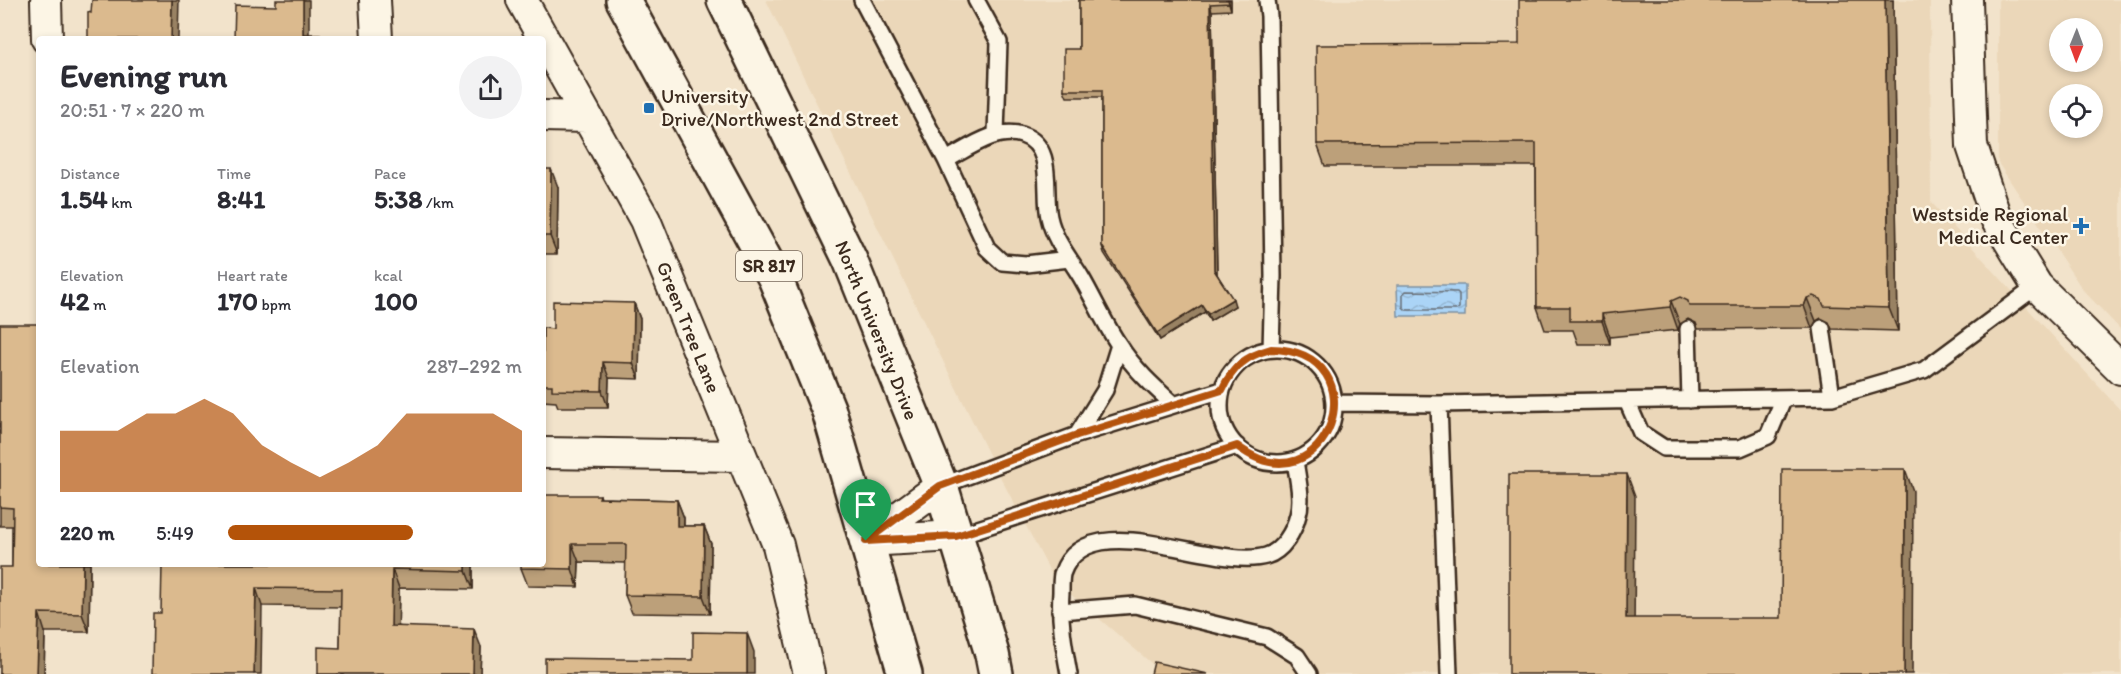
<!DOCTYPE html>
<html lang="en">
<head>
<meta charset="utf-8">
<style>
  :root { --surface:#fff; --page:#f2f2f3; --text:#2b2b33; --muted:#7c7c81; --accent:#b45309 }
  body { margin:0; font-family:Itim,sans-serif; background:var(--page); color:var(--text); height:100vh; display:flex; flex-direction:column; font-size:22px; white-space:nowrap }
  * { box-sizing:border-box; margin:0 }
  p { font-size:20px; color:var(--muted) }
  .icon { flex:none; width:33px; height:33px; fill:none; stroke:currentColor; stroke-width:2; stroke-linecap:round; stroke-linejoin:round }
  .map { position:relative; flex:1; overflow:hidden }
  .sheet { position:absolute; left:36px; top:36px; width:510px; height:531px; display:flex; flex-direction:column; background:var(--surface); border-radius:6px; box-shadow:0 3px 9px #0003 }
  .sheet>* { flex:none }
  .needle { width:39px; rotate:181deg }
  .controls { position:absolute; left:2049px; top:18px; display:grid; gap:12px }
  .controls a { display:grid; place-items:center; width:54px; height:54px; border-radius:50%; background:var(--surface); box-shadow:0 3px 9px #0003; font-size:30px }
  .pin { position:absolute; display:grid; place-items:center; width:51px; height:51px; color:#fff; margin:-62px -26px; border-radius:50% 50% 50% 0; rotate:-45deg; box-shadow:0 0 6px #0007 }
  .pin .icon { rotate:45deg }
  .round { display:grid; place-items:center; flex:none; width:63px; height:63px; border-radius:32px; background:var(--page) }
  .summary { display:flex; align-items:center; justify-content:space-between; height:102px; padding:0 24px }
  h1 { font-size:33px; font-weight:700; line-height:45px }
  .stats { display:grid; grid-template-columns:repeat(3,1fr); gap:9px; height:102px; padding:6px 24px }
  .stats div { display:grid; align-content:center }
  .stats b { font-size:26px; font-weight:700 }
  .stats small { font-size:16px; font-weight:400 }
  .stats p { font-size:16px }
  .chart { height:168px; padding:12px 24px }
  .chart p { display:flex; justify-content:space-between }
  .chart svg { width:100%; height:108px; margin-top:6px; fill:var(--accent); opacity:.7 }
  ul { padding:0 24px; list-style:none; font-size:20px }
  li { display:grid; grid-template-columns:96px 72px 1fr; align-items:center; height:45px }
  li i { height:15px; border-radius:8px; background:var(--accent) }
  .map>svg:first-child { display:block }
</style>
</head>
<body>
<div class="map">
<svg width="2121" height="674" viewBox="0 0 2121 674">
  <defs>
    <pattern id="water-waves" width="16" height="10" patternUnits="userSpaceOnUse" patternTransform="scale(1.5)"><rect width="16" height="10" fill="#abd4f6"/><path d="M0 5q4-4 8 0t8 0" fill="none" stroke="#94b6d2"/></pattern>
  </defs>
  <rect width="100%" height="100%" fill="#f2e3cb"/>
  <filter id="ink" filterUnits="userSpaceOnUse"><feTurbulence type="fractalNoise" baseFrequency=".0167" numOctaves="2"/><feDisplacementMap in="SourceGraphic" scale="12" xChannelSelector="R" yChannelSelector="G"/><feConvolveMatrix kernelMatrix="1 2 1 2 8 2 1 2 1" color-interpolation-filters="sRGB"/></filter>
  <g filter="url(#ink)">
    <path fill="#ebd7b9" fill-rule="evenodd" d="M766 0H1930L1931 202 2121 411V674H1164L1055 581 994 465Z
      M1998 0H2121V330L2083 290 1998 163ZM2060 28H2092V62H2060ZM2060 94H2092V128H2060Z"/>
    <path fill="url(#water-waves)" stroke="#7e90a0" stroke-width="1.5" d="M1397 285H1465V316H1398Z"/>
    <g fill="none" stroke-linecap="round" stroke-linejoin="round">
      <path stroke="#686e74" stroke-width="1.5" d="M1406 291 1457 292 1459 294V308L1456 310H1406L1403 307V294Z"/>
      <g stroke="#3b2a1e" stroke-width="20">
        <path id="service" d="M862 0 946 160
          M976 0 999 42 996 134
          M1267 0 1269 16 1273 276 1271 349
          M1069 259 1026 264 1002 262 987 248 946 160C969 148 996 127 1022 135 1056 146 1043 192 1049 217 1054 240 1069 257 1081 277 1094 299 1104 323 1119 345 1133 368 1154 387 1174 405
          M1822 328 1832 397
          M1688 329 1690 400
          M1220 406a57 57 0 1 1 114 0a57 57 0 1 1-114 0Z
          M1627 401 1641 433 1664 448H1740L1768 436 1784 398
          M1335 403 1439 404 1832 397 1924 370 2037 286
          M1439 404 1449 674
          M1077 435 1105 390 1119 345
          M941 486 1077 435 1222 390
          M956 536 1237 446
          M1060 611 1135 605 1267 637 1297 656 1309 674
          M1069 674C1064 647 1059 620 1061 592 1061 587 1061 579 1062 574 1086 502 1214 571 1266 556 1283 551 1294 531 1298 515 1303 498 1297 477 1295 460"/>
      </g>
      <g stroke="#3b2a1e" stroke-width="34">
        <path id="minor" d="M46 0 47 39
          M375 0 377 39
          M522 0 645 220 778 545 809 674
          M1967 0 1972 146 1997 221 2037 286 2121 369
          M543 116 587 117
          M543 453 741 456
          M866 541 941 486
          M866 541 956 536"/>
      </g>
      <g stroke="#3b2a1e" stroke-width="38">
        <path id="primary" d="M623 0 775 278 829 411 905 674
          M724 0 850 260 941 486 992 654 996 674"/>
      </g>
      <use href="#service" stroke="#fcf5e5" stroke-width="15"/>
      <use href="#minor" stroke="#fcf5e5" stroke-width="30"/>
      <use href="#primary" stroke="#fcf5e5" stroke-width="33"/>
    </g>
    <path fill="#bca07a" stroke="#3b2a1e" stroke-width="1.5" d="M1079 0H1231V10L1212 11 1217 274 1235 306 1210 321 1205 312 1160 340 1104 253 1102 246V97H1067L1064 90 1079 49Z
      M1893 0 1898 331 1832 329 1829 322 1821 318 1816 321 1812 328 1698 329 1696 323 1688 319 1680 324 1678 330 1610 337V344H1578L1573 330H1545L1537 307 1536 166H1325L1317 144 1519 44Z
      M543 169 558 187 557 254H543Z
      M634 303 640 319 639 379 609 378 608 407H558L556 402 543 401V328L553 329Z
      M0 324 39 564H90L89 632H45L44 674H0L12 567V526H0Z
      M600 495 601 498 677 500 684 518V526H704L711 544 710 614 632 613 625 595 626 563 579 562 578 587 528 586 521 568Z
      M162 564H473V589L399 588 398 626 481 647 480 674H318L340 648 341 607 262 606Z"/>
    <path fill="#998263" stroke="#3b2a1e" stroke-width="1.5" d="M172 0H179L178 39H171Z
      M303 0H309V39L303 34Z
      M1228 0H1231V10L1229 3Z
      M1885 0H1893L1898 331 1889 308Z
      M1210 4 1212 11 1217 277 1214 270Z
      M551 169 558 187 557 254 550 236Z
      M1807 298 1816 321 1812 328 1804 306Z
      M1233 299 1235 306 1210 321 1208 314Z
      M1671 301 1680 324 1678 330 1670 307Z
      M634 303 640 319 639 379 633 363Z
      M1202 305 1205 312 1160 340 1157 333Z
      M1602 314 1610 337V344L1602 321Z
      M603 362 609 378 608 407 602 391Z
      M1905 469 1913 491 1912 674H1904Z
      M1627 474 1635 496 1634 640 1626 618Z
      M677 500 684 518 683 544 677 526Z
      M704 526 711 544 710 614 703 596Z
      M572 544 579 562 578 587 572 569Z
      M83 564H90L89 632 82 614Z
      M466 564H473V589L466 571Z
      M392 569 399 588 398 644 391 626Z
      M256 588 262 606 261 674H254Z
      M39 613 45 632 44 674H37Z
      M474 629 481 647 480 674H473Z
      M747 633 754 652V674H747Z"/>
    <path fill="#dbba8e" stroke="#3b2a1e" stroke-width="1.5" d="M92 0H172L171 39H88V12L91 13Z
      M276 0H303V34H320V39H234L235 5 276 6Z
      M1079 0H1228L1229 3 1210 4 1214 270 1233 299 1208 314 1202 305 1157 333 1102 246V90H1064V49H1079Z
      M1519 0H1885L1889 308 1824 306 1821 299 1813 296 1807 298 1804 306H1689L1688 301 1680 297 1671 301 1670 307 1602 314V321H1570V307H1537L1536 143 1317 144 1316 45 1519 44Z
      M543 169H551L550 236H543Z
      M553 301 634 303 633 363 603 362 602 391 552 390V385H543V328L553 329Z
      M0 324H39V564H83L82 614 39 613 37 674H0V567H12L13 508 0 507Z
      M1782 469H1905L1904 674H1509V474H1627L1626 618H1781Z
      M543 495H600L599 498 677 500V526H704L703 596 625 595 626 544H572V569L521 568V564H543Z
      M162 564H466V571L392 569 391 626 474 629 473 674H318V647L340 648 341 589 256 588 254 674H152L153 613H161Z
      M693 632 747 633V674H545V658L693 660Z
      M1154 662 1208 674H1151Z"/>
  </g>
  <g fill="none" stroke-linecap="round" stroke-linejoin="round" filter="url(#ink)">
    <g stroke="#fff" stroke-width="12">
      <path id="route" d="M1271 349C1384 351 1328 515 1237 446L956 536 866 541 940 486 1077 435 1222 390C1233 366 1246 356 1271 349Z"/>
    </g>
    <use href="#route" stroke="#b45309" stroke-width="8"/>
  </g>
  <g fill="#1f6fb2" stroke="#fcf5e5" stroke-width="2">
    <rect x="643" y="102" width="12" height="12" rx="3"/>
    <path d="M2078 217h6v6h6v6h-6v6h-6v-6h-6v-6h6z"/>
  </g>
  <g text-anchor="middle" stroke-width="5" stroke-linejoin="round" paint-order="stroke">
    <rect fill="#fcf5e5" stroke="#75675a" stroke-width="1.5" x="736" y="251" width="66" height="30" rx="4.5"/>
    <g font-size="18" font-weight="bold" fill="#3b2a1e">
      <text x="769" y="272">SR 817</text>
    </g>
    <g font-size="20" fill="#3b2a1e" stroke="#fcf5e5" text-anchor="start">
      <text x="661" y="103">University<tspan x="661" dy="23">Drive/Northwest 2nd Street</tspan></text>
      <text x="2068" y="221" text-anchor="end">Westside Regional<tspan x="2068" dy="23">Medical Center</tspan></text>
    </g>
    <g font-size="20" fill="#3b2a1e" stroke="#fcf5e5">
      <text transform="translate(689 327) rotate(68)" y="7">Green Tree Lane</text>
      <text transform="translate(877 330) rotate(68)" y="7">North University Drive</text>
    </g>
  </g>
</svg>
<div class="controls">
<a><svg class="needle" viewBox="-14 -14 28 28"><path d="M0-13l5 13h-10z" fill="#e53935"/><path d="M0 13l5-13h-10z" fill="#7c7c81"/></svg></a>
<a><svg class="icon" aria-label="locate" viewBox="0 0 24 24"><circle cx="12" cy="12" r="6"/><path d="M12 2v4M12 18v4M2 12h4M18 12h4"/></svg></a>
</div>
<div class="pin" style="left:866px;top:541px;background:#1e9e55"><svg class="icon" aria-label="arrive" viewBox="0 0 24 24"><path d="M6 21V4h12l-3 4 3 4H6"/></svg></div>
<section class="sheet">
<div class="summary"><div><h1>Evening run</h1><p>20:51 · 7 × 220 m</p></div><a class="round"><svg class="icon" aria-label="share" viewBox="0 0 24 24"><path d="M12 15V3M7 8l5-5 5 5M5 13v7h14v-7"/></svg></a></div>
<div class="stats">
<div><p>Distance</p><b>1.54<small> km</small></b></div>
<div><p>Time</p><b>8:41</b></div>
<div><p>Pace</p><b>5:38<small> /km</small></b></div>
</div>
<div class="stats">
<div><p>Elevation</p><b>42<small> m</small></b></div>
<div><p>Heart rate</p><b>170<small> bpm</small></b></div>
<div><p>kcal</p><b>100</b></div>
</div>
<div class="chart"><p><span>Elevation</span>287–292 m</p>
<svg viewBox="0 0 160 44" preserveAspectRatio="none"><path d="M0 44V19L10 19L20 19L30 12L40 12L50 6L60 12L70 25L80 32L90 38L100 32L110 25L120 12L130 12L140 12L150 12L160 19V44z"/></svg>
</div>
<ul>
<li><b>220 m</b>5:49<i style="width:63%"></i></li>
</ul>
</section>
</div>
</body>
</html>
